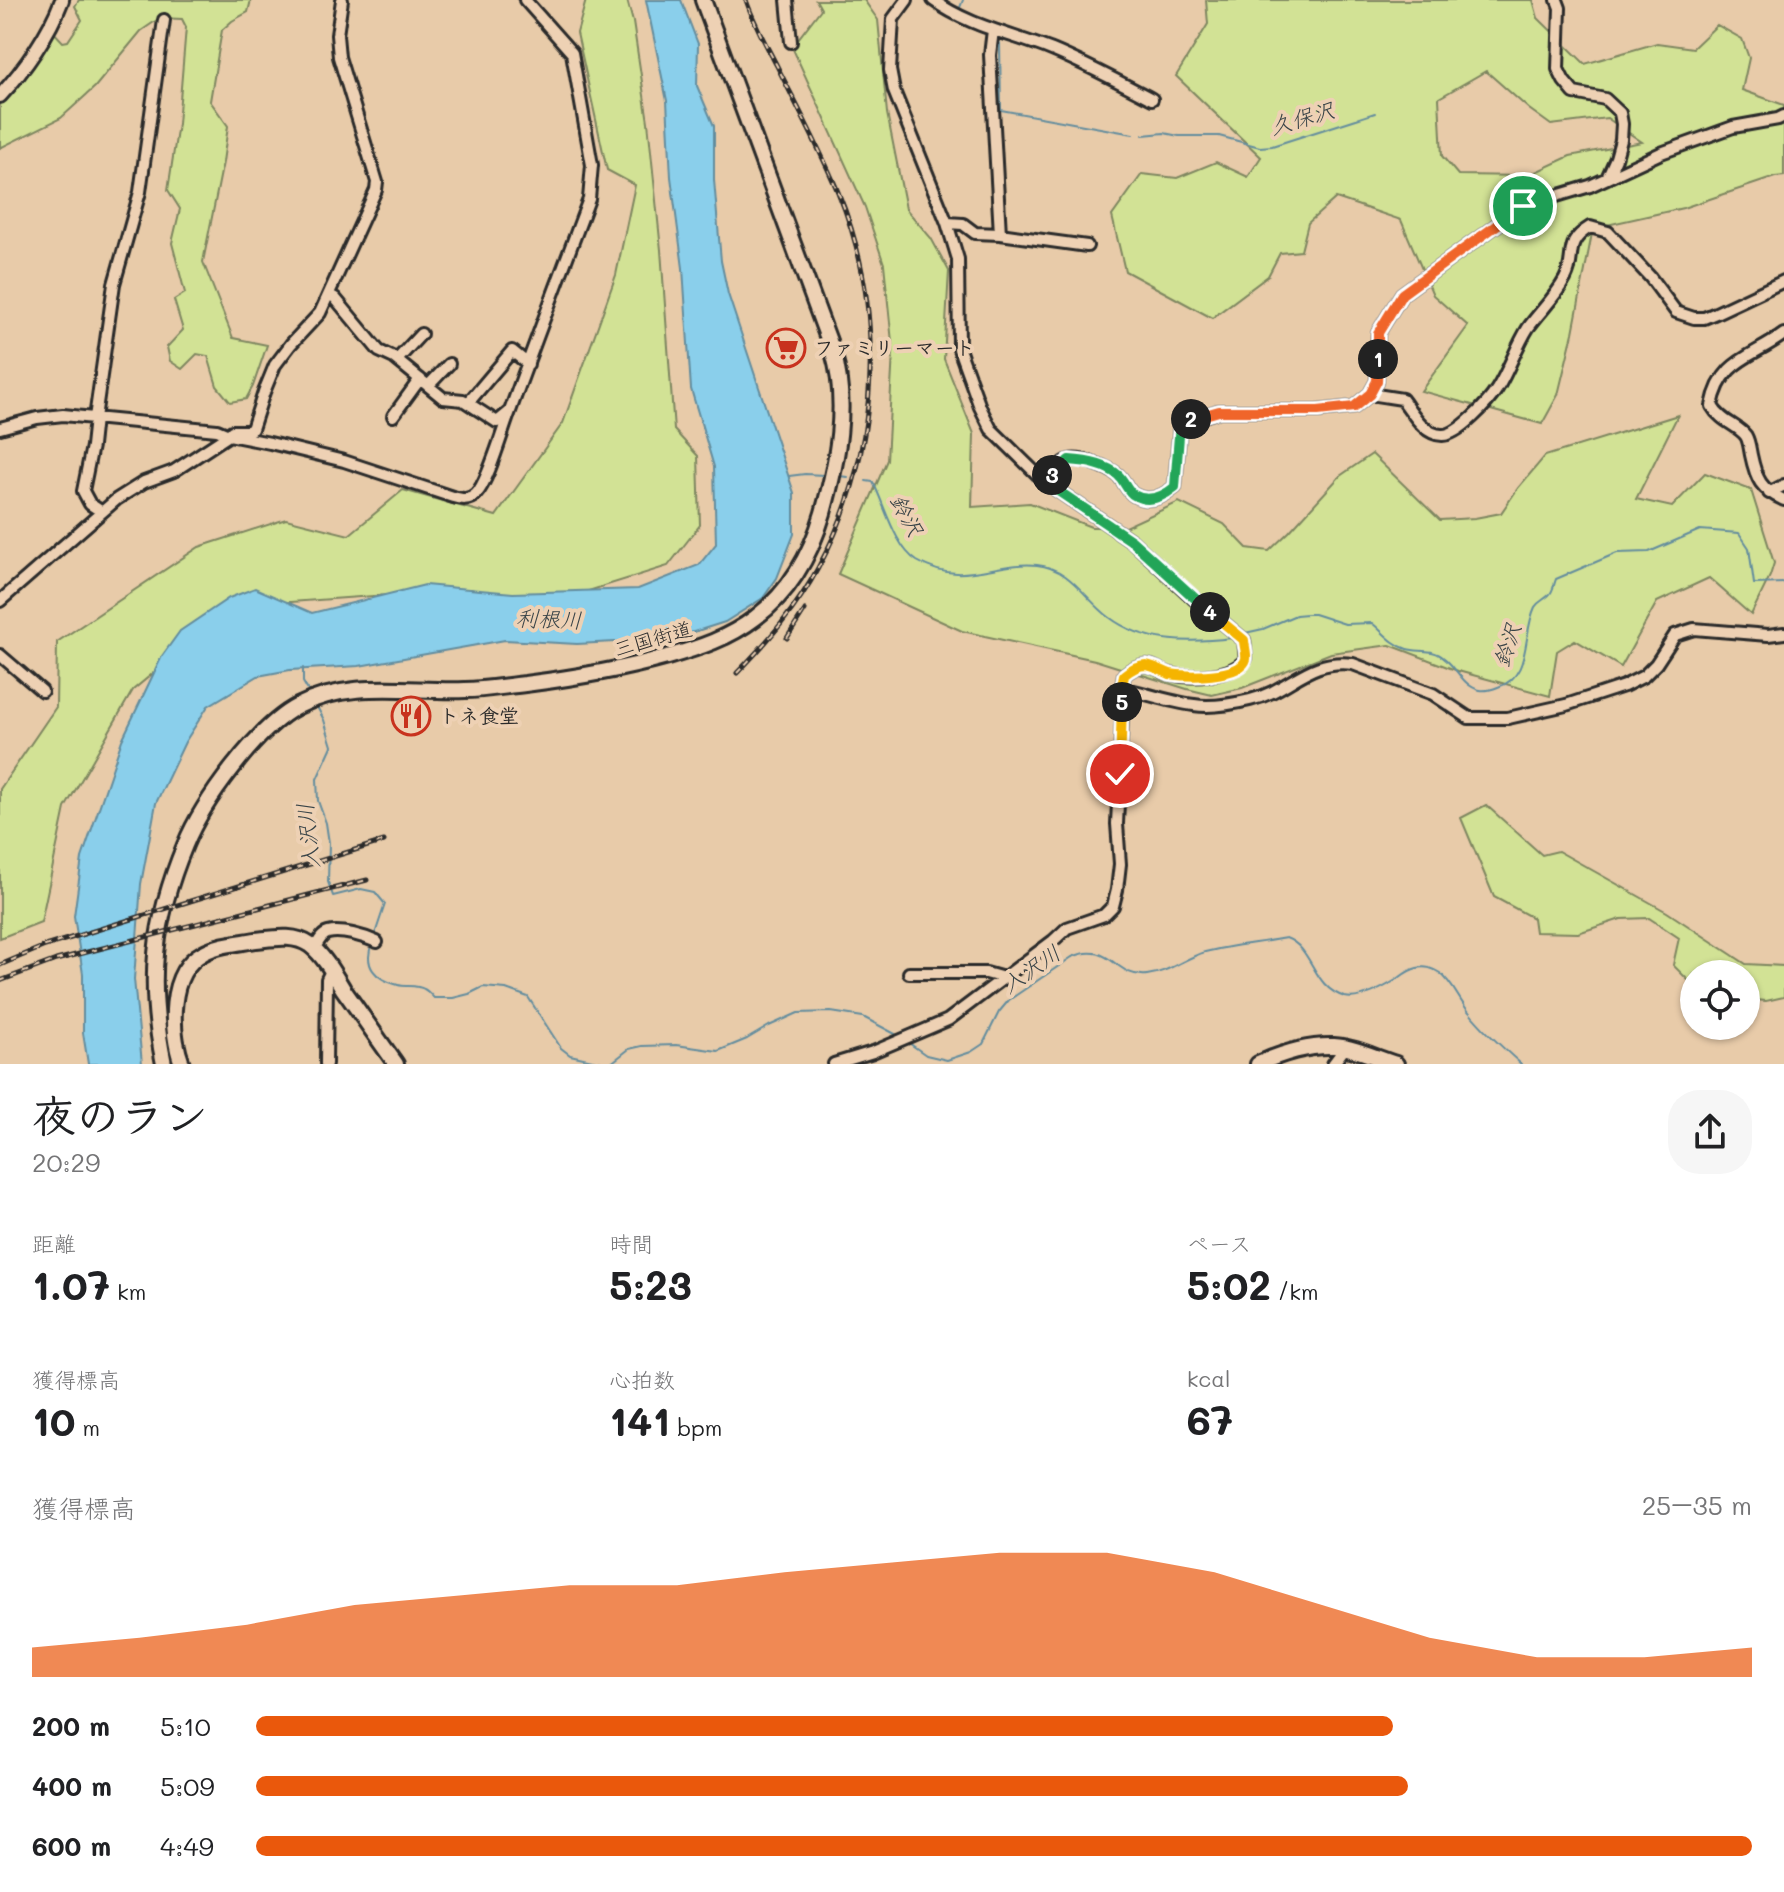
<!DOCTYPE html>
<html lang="ja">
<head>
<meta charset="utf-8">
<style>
  :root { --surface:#fff; --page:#f6f6f6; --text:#202124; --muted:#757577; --accent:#ea580c }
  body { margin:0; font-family:Mali,"Klee One",sans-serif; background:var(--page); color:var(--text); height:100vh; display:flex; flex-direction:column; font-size:30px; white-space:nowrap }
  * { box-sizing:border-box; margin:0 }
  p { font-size:26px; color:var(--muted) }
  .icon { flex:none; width:44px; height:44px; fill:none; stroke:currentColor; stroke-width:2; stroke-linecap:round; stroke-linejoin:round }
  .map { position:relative; height:1064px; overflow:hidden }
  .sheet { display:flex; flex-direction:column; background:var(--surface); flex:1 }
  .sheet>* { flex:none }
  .controls { position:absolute; left:1680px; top:960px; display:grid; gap:16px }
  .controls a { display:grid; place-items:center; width:80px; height:80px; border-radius:50%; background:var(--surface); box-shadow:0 2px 6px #0004; font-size:40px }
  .pin { position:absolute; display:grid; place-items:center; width:68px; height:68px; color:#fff; margin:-34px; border:4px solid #fff; border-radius:50%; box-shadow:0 2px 8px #0007 }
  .km { position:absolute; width:40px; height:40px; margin:-20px; border-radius:50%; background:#222; color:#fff; font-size:22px; line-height:40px; text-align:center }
  .round { display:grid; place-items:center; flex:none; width:84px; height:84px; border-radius:32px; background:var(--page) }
  .head { display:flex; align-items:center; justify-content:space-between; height:136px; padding:0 32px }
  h1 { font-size:44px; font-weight:700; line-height:60px }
  .figures { display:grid; grid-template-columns:repeat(3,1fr); gap:12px; height:136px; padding:8px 32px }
  .figures div { display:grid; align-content:center }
  .figures b { font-size:40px; font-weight:700 }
  .figures small { font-size:22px; font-weight:400 }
  .figures p { font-size:22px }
  .chart { height:224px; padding:16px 32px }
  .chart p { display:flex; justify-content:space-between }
  .chart svg { width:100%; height:144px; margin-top:8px; fill:var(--accent); opacity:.7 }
  ul { padding:0 32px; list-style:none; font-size:26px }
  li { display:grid; grid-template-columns:128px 96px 1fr; align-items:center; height:60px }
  li i { height:20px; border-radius:10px; background:var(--accent) }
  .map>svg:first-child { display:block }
</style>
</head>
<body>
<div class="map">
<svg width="1784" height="1064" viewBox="0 0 1784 1064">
  <rect width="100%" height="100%" fill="#e8cba9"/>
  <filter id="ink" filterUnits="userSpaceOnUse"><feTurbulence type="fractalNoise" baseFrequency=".0125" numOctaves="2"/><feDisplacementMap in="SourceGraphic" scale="16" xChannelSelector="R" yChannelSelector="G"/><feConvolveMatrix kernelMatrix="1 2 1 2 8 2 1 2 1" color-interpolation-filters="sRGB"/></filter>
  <g filter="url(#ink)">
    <path fill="#d2e295" stroke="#7e8660" stroke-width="2" fill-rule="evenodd" d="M79 0H251L248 12 232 21 222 30 210 101 228 126 223 162 203 262 233 338 267 345 253 386 246 399 230 402 217 386 208 356 197 354 182 369 170 361 167 347 183 330 174 300 185 293 172 243 180 209 168 190 178 124 186 27 182 19 160 18 141 31 95 87 61 118 0 148V90L51 29 63 42 68 41 82 20 75 6Z
      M586 0H627L633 22 648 122 661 250 674 430 698 456 700 525 668 566 531 609 471 589 234 606 133 690 65 808 41 922 0 938V789L56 707 57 642 199 547 286 519 349 535 403 490 496 516 563 423 616 275 635 185 607 170 577 33Z
      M816 0H864L878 20 887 113 906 209 931 238 949 271 944 359 974 434 972 507 1030 503 1091 527H1125L1179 502 1224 524 1247 548 1269 551 1289 532 1340 476 1372 454 1440 520 1475 518 1501 513 1518 488 1545 456 1678 415 1636 499 1672 507 1705 473 1751 490 1774 563 1770 576 1751 615 1709 578 1657 602 1621 667 1575 640 1557 651 1550 696 1458 671 1390 645 1331 653 1242 688 1212 695 1187 689 1095 660 962 631 838 574 887 460 893 352 884 264 865 207 792 47 821 9Z
      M1206 0H1533L1538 18 1585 64 1657 43 1693 48 1717 25 1742 39 1749 58 1742 90 1784 105V176L1775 177 1683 208 1593 228 1573 333 1558 395 1542 424 1421 391 1468 326 1433 295 1401 220 1336 198 1308 223 1301 251 1280 253 1268 276 1212 318 1125 271 1112 216 1142 174 1177 178 1216 162 1248 177 1261 157 1176 76 1208 24ZM1486 71 1529 109 1551 125 1607 118 1642 142 1570 156 1527 176 1458 175 1442 156 1439 98Z
      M1486 805 1542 855 1558 851 1667 912 1746 964 1784 966V997L1766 1001 1746 999V974H1694V986L1673 965 1679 938 1649 918 1621 919 1578 933 1535 932 1533 918 1494 897 1461 818Z"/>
    <path fill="#8acfeb" stroke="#648d9e" stroke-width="2" d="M646 0H681L698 44 697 86 714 126V180L721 261 728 294 794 493V534L777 578 763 598 725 622 672 639 577 644 505 640 359 666 290 670 258 676 208 706 185 742 156 803 141 884 134 979 142 1064H88L83 1033V974L74 916 82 858 122 740 162 656 180 631 229 598 255 588 312 613 425 585 513 593 638 589 699 565 716 544 714 467 691 389 683 268 671 177 667 101Z"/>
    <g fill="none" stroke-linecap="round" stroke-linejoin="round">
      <path stroke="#648d9e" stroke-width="2" d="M959 10 963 0
        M1000 43 1001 110 1133 134
        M1143 135 1164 133 1179 136H1219L1260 147 1272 146 1375 113
        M789 476 805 474 824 475
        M838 476 848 477
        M866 481 873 482C885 506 895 547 917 561 963 588 993 561 1037 565 1070 568 1085 599 1109 617 1144 644 1191 643 1232 638
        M1245 633 1263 629 1296 615 1307 614H1314L1345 624 1372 623C1383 632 1393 645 1407 649 1417 652 1429 649 1438 654 1455 662 1461 686 1480 690 1485 691 1493 689 1498 687 1532 677 1522 634 1535 607 1539 601 1544 600 1549 595 1553 592 1554 584 1556 579L1617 553 1649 552 1700 530 1739 533 1749 548 1754 584 1784 583
        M303 668V682L311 696
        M316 705 324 720 332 746 317 779 318 801 326 823 329 843 328 882 333 896 361 889 375 892 385 904 374 937
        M372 943C363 966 375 979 398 985 406 987 417 985 424 989 428 991 431 995 434 998H453L469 994 483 987 506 989 528 997 561 1048 570 1055 610 1064 629 1049 642 1046 676 1045 718 1051 747 1039 769 1026 798 1013 831 1012 863 1017 897 1035
        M906 1041 926 1055 947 1060 971 1052 983 1044 999 1012 1009 1000 1072 957C1111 940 1114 978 1147 975 1168 973 1185 958 1205 952 1231 945 1260 943 1286 938 1314 948 1311 987 1345 997 1360 1001 1383 988 1396 980 1403 975 1408 970 1417 968 1426 966 1432 968 1440 973 1452 982 1459 1000 1469 1012 1484 1031 1503 1048 1521 1064"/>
      <g stroke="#2b2b2b" stroke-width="16">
        <path id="minor" d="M787 0 791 42
          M933 0C968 26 1012 34 1052 50 1086 64 1119 82 1152 99
          M1557 0 1560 8 1558 69 1564 81 1574 93 1605 99 1620 113 1622 124 1621 140 1616 158 1607 178
          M993 30 990 55 1000 234
          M947 223 963 224 975 233 1000 234 1087 246
          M330 295 335 298 379 351 394 358 443 398 463 400 497 422 508 413
          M1784 334C1752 358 1721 359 1712 406 1721 422 1738 425 1746 436 1749 441 1750 450 1751 455 1756 479 1761 490 1784 500
          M397 360 421 334
          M428 386 449 364
          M1370 394 1402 399C1412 412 1424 435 1442 435 1458 436 1489 402 1497 389 1509 370 1516 347 1528 328 1540 311 1555 298 1565 279 1577 257 1562 244 1590 227L1608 232 1650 277 1676 312 1694 318H1704L1716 313 1784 281
          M468 403 512 351 528 364
          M393 416 420 379
          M0 428 37 418 63 415 217 430 229 435 232 431H248L252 429 264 392 275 365 291 344 320 313 376 190 377 182 339 57 337 35 342 0
          M1045 482C1051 475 1060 463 1069 460 1081 457 1108 467 1118 475 1124 480 1127 491 1134 495 1149 504 1164 496 1175 487L1180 423 1219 411H1318L1354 407 1370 394 1377 381 1378 333 1402 294 1523 206 1590 186 1661 153 1733 127 1778 119 1784 116
          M1769 493 1784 485
          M102 512 90 504 83 491 92 446 95 418 114 284 140 192 164 20
          M0 601 117 499 144 482 174 471 229 435 270 443 344 461 453 497C461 499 469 501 476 494 488 482 502 432 509 414 535 342 562 271 589 199L592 165 572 53 525 0
          M0 655 42 691
          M1122 688C1145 693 1170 702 1194 705 1211 708 1233 704 1250 700 1290 691 1307 658 1353 664L1433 694 1469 718H1508L1566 705 1624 686 1644 676 1656 664 1675 635 1694 629 1768 635 1784 633
          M314 949C318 943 321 935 328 933 341 929 366 937 377 942
          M909 973H986L1004 978
          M326 1064 327 979 331 971
          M834 1064 873 1052 948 1020 1053 941 1067 928 1104 915 1113 906 1117 890 1120 864 1117 824 1122 718V688L1124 675C1130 670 1139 665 1146 665 1155 666 1162 672 1170 674 1190 679 1235 677 1246 658L1244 640 1193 598 1132 541 1045 482 991 429 980 407 959 349 958 259 947 223 894 91 890 70 893 19 907 0
          M1333 1064 1345 1048"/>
      </g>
      <g stroke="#2b2b2b" stroke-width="18">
        <path id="major" d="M0 96C25 69 49 34 62 0"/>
      </g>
      <g stroke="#2b2b2b" stroke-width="20">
        <path id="highway" d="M164 1064C147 982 153 922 185 845 202 803 257 727 298 706 352 679 407 692 465 690 485 690 505 686 525 684 573 678 620 670 667 657 699 648 729 638 755 618 790 592 811 554 823 513 837 462 849 404 833 352L703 0
          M182 1064C170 1031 167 972 203 953 219 944 239 943 256 940 275 938 294 934 310 945 324 956 334 974 343 989 361 1014 378 1039 396 1064
          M1258 1064C1280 1054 1309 1045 1334 1046 1354 1047 1376 1058 1396 1064"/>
      </g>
      <use href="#minor" stroke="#eed1b4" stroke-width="10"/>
      <use href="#major" stroke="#eed1b4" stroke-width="12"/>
      <use href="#highway" stroke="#eed1b4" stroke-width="14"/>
      <g stroke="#2b2b2b" stroke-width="5">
        <path id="rail" d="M787 638 805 610
          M737 673C768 641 797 608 818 568 880 455 887 311 838 192 820 149 798 108 777 66 766 45 754 23 746 0
          M0 965 45 946 384 841
          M0 981 56 960 367 880"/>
      </g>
      <use href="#rail" stroke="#eed1b4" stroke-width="2" stroke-dasharray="6" stroke-linecap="butt"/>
    </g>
  </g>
  <g fill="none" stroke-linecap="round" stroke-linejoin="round" filter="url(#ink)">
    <g stroke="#fff" stroke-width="16">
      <path id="split-1" d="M1378 359V333L1402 294 1523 206"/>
    </g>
    <g stroke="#fff" stroke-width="16">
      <path id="split-2" d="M1191 419 1219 411H1318L1354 407 1370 394 1377 381 1378 359"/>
    </g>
    <g stroke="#fff" stroke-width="16">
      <path id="split-3" d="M1052 475 1069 460C1086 461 1105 464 1118 475 1124 480 1127 491 1134 495 1149 504 1164 496 1175 487L1180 423 1191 419"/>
    </g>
    <g stroke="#fff" stroke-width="16">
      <path id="split-4" d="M1052 475 1045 482 1132 541 1210 612"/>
    </g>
    <g stroke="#fff" stroke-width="16">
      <path id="split-5" d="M1122 702V688L1124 675C1130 670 1138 665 1146 665 1154 666 1162 671 1170 674 1185 677 1241 678 1246 659 1247 654 1244 645 1244 640L1210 612"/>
    </g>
    <g stroke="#fff" stroke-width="16">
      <path id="split-6" d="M1120 774 1122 702"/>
    </g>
    <use href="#split-1" stroke="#f0652b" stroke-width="10"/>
    <use href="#split-2" stroke="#f0652b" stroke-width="10"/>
    <use href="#split-3" stroke="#22a559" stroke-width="10"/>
    <use href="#split-4" stroke="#22a559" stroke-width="10"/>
    <use href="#split-5" stroke="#f5b400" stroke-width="10"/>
    <use href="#split-6" stroke="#f5b400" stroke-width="10"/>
  </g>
  <defs>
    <g id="supermarket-ring" transform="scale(2)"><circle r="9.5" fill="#eed1b4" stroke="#c8321e" stroke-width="1.5"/><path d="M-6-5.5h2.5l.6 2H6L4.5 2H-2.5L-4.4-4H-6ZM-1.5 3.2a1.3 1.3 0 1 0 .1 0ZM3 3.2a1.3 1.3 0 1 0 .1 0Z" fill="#c8321e"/></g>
    <g id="restaurant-ring" transform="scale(2)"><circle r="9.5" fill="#eed1b4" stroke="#c8321e" stroke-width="1.5"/><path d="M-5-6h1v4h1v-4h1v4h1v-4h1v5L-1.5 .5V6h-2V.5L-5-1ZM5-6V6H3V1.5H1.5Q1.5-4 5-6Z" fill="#c8321e"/></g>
  </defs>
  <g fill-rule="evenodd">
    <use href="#supermarket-ring" x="786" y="348"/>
    <use href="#restaurant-ring" x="411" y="716"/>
  </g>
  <g text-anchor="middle" stroke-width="8" stroke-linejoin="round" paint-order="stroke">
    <g font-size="20" font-weight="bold" fill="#2b2b2b" stroke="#eed1b4" text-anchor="start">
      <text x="814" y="355">ファミリーマート</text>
      <text x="439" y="723">トネ食堂</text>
    </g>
    <g font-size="20" fill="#2b2b2b" stroke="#eed1b4">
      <text transform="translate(653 639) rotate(-16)" y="7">三国街道</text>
    </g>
    <g font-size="22" font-style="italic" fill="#394448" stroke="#eed1b4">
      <text transform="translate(1302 118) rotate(-16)" y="8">久保沢</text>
      <text transform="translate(907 515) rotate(62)" y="8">鈴沢</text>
      <text transform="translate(549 619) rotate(2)" y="8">利根川</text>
      <text transform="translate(1507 645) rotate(-72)" y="8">鈴沢</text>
      <text transform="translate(308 836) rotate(-96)" y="8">入沢川</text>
      <text transform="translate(1031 969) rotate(-35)" y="8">入沢川</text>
    </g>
  </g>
</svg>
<div class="controls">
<a><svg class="icon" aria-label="locate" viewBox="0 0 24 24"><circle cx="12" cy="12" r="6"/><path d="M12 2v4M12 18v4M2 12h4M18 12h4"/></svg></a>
</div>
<div class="pin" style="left:1523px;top:206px;background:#1e9e55"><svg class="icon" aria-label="arrive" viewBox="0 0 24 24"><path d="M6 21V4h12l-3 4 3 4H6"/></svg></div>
<div class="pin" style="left:1120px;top:774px;background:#d93025"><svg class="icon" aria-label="check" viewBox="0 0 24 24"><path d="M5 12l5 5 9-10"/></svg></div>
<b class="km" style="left:1378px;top:359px">1</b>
<b class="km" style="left:1191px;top:419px">2</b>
<b class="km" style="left:1052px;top:475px">3</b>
<b class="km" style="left:1210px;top:612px">4</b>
<b class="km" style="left:1122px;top:702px">5</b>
</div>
<section class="sheet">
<div class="head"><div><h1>夜のラン</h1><p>20:29</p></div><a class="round"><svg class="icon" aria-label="share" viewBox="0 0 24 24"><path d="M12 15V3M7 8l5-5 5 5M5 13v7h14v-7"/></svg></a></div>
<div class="figures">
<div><p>距離</p><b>1.07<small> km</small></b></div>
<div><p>時間</p><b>5:23</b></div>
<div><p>ペース</p><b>5:02<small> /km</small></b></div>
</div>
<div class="figures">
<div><p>獲得標高</p><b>10<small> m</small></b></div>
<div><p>心拍数</p><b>141<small> bpm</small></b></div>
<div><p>kcal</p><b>67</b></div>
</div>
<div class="chart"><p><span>獲得標高</span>25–35 m</p>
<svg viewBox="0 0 160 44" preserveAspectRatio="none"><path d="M0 44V35L10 32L20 28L30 22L40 19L50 16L60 16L70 12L80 9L90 6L100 6L110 12L120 22L130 32L140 38L150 38L160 35V44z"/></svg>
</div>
<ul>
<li><b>200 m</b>5:10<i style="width:76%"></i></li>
<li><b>400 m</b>5:09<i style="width:77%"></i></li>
<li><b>600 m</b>4:49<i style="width:100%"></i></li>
</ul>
</section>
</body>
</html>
